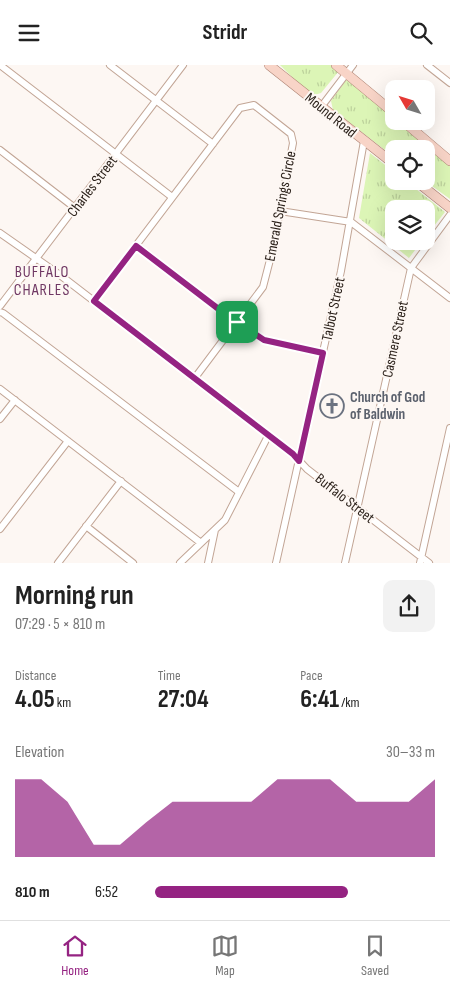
<!DOCTYPE html>
<html lang="en">
<head>
<meta charset="utf-8">
<style>
  :root { --surface:#fff; --page:#f2f2f2; --text:#222; --muted:#767676; --line:#e0e0e0; --accent:#952382 }
  body { margin:0; font-family:"Sofia Sans Condensed",sans-serif; background:var(--page); color:var(--text); height:100vh; display:flex; flex-direction:column; font-size:19px; white-space:nowrap }
  * { box-sizing:border-box; margin:0 }
  p { font-size:16px; color:var(--muted) }
  .icon { flex:none; width:28px; height:28px; fill:none; stroke:currentColor; stroke-width:2; stroke-linecap:round; stroke-linejoin:round }
  .map { position:relative; height:498px; overflow:hidden }
  .side { display:flex; flex-direction:column; background:var(--surface); flex:1 }
  .side>* { flex:none }
  .needle { width:32px; rotate:309deg }
  .tools { position:absolute; left:385px; top:15px; display:grid; gap:10px }
  .tools a { display:grid; place-items:center; width:50px; height:50px; border-radius:10px; background:var(--surface); box-shadow:0 5px 20px #0002; font-size:25px }
  .pin { position:absolute; display:grid; place-items:center; width:42px; height:42px; color:#fff; margin:-21px; border-radius:10px; box-shadow:0 2px 8px #0006 }
  .round { display:grid; place-items:center; flex:none; width:52px; height:52px; border-radius:10px; background:var(--page) }
  .overview { display:flex; align-items:center; justify-content:space-between; height:85px; padding:0 15px }
  h1 { font-size:28px; font-weight:700; line-height:38px }
  .figures { display:grid; grid-template-columns:repeat(3,1fr); gap:8px; height:85px; padding:5px 15px }
  .figures div { display:grid; align-content:center }
  .figures b { font-size:25px; font-weight:700 }
  .figures small { font-size:14px; font-weight:400 }
  .figures p { font-size:14px }
  .chart { height:140px; padding:10px 15px }
  .chart p { display:flex; justify-content:space-between }
  .chart svg { width:100%; height:90px; margin-top:5px; fill:var(--accent); opacity:.7 }
  ul { padding:0 15px; list-style:none; font-size:16px }
  li { display:grid; grid-template-columns:80px 60px 1fr; align-items:center; height:38px }
  li i { height:12px; border-radius:6px; background:var(--accent) }
  header { display:flex; justify-content:space-between; align-items:center; height:65px; padding:0 15px; background:var(--surface); font-size:22px; font-weight:700 }
  .menu { display:flex; justify-content:space-around; align-items:center; height:70px; border-top:1px solid var(--line); background:var(--surface); font-size:14px; color:var(--muted) }
  .menu a { display:grid; justify-items:center; gap:2px }
  .menu .active { color:var(--accent) }
  .map>svg:first-child { display:block }
</style>
</head>
<body>
<header><svg class="icon" aria-label="menu" viewBox="0 0 24 24"><path d="M4 6h16M4 12h16M4 18h16"/></svg>Stridr<svg class="icon" aria-label="search" viewBox="0 0 24 24"><circle cx="10" cy="10" r="6"/><path d="M15 15l6 6"/></svg></header>
<div class="map">
<svg width="450" height="498" viewBox="0 0 450 498">
  <defs>
    <pattern id="grass-tufts" width="24" height="20" patternUnits="userSpaceOnUse" patternTransform="scale(1.25)"><rect width="24" height="20" fill="#dcf5b6"/><path d="M3 7l-1-3M5 7V3M7 7l1-3M15 17l-1-3M17 17v-4M19 17l1-3" fill="none" stroke="#bdd29c"/></pattern>
  </defs>
  <rect width="100%" height="100%" fill="#fdf7f3"/>
  <path fill="url(#grass-tufts)" d="M280 0H332L339 6 321 28 314 30 303 23Z
    M346 15 350 17 394 53V56H398L450 100V134L425 116H426V84H394V92L333 45 331 36Z
    M370 88 394 107V116H406L445 147 426 171V144H394V176H422L409 193 359 153Z"/>
  <g fill="none" stroke-linecap="round" stroke-linejoin="round">
    <g stroke="#c2a595" stroke-width="8">
      <path id="minor" d="M0 0 172 132
        M110 0 213 79
        M427 0 450 18
        M321 42 353 0
        M0 85 75 143
        M280 146 351 157 450 233
        M0 168 60 210 293 389 307 404 429 498
        M137 181 229 252 264 275 323 288
        M94 236 240 43 254 40 291 69 293 78 272 187 263 222 194 314
        M0 241 183 0
        M0 247 3 248 239 427
        M0 324 201 478
        M0 354 15 335
        M86 461 133 498
        M0 464 68 376
        M58 498 121 416
        M180 498 225 455 268 371
        M208 498 215 465
        M276 498 341 206 364 76
        M345 498 411 203 450 150
        M420 498 450 363"/>
    </g>
    <g stroke="#ac8171" stroke-width="10">
      <path id="major" d="M269 0 394 99
        M336 0 394 48
        M403 56 450 96
        M416 116 450 143"/>
    </g>
    <use href="#minor" stroke="#fff" stroke-width="6"/>
    <use href="#major" stroke="#f8d4c7" stroke-width="9"/>
  </g>
  <g fill="none" stroke-linecap="round" stroke-linejoin="round">
    <g stroke="#fff" stroke-width="10">
      <path id="route" d="M136 181 229 252 264 275 323 288 299 396 293 389 94 236Z"/>
    </g>
    <use href="#route" stroke="#952382" stroke-width="6"/>
  </g>
  <defs>
    <g id="church-ring" transform="scale(1.25)"><circle r="9.5" fill="#fdf7f3" stroke="#6b7280" stroke-width="1.5"/><path d="M-1.2-6h2.4v3.5h3.3v2.4h-3.3V6h-2.4V-.1h-3.3v-2.4h3.3Z" fill="#6b7280"/></g>
  </defs>
  <g fill-rule="evenodd">
    <use href="#church-ring" x="332" y="341"/>
  </g>
  <g text-anchor="middle" stroke-width="4" stroke-linejoin="round" paint-order="stroke">
    <g font-size="15" fill="#281e17" stroke="#fdf7f3">
      <text transform="translate(331 50) rotate(39)" y="5">Mound Road</text>
      <text transform="translate(92 121) rotate(-53)" y="5">Charles Street</text>
      <text transform="translate(280 141) rotate(-79)" y="5">Emerald Springs Circle</text>
      <text transform="translate(333 244) rotate(-78)" y="5">Talbot Street</text>
      <text transform="translate(395 274) rotate(-78)" y="5">Casmere Street</text>
      <text transform="translate(345 433) rotate(38)" y="5">Buffalo Street</text>
    </g>
    <g font-size="15" font-weight="bold" fill="#5b616d" stroke="#fdf7f3" text-anchor="start">
      <text x="350" y="337">Church of God<tspan x="350" dy="17">of Baldwin</tspan></text>
    </g>
    <g font-size="16" letter-spacing="1" fill="#6f3763" stroke="#fdf7f3">
      <text x="42" y="212">BUFFALO<tspan x="42" dy="18">CHARLES</tspan></text>
    </g>
  </g>
</svg>
<div class="tools">
<a><svg class="needle" viewBox="-14 -14 28 28"><path d="M0-13l5 13h-10z" fill="#e53935"/><path d="M0 13l5-13h-10z" fill="#767676"/></svg></a>
<a><svg class="icon" aria-label="locate" viewBox="0 0 24 24"><circle cx="12" cy="12" r="6"/><path d="M12 2v4M12 18v4M2 12h4M18 12h4"/></svg></a>
<a><svg class="icon" aria-label="layers" viewBox="0 0 24 24"><path d="M12 4l9 5-9 5-9-5zM3 14l9 5 9-5"/></svg></a>
</div>
<div class="pin" style="left:237px;top:257px;background:#1e9e55"><svg class="icon" aria-label="arrive" viewBox="0 0 24 24"><path d="M6 21V4h12l-3 4 3 4H6"/></svg></div>
</div>
<section class="side">
<div class="overview"><div><h1>Morning run</h1><p>07:29 · 5 × 810 m</p></div><a class="round"><svg class="icon" aria-label="share" viewBox="0 0 24 24"><path d="M12 15V3M7 8l5-5 5 5M5 13v7h14v-7"/></svg></a></div>
<div class="figures">
<div><p>Distance</p><b>4.05<small> km</small></b></div>
<div><p>Time</p><b>27:04</b></div>
<div><p>Pace</p><b>6:41<small> /km</small></b></div>
</div>
<div class="chart"><p><span>Elevation</span>30–33 m</p>
<svg viewBox="0 0 160 44" preserveAspectRatio="none"><path d="M0 44V6L10 6L20 17L30 38L40 38L50 27L60 17L70 17L80 17L90 17L100 6L110 6L120 6L130 17L140 17L150 17L160 6V44z"/></svg>
</div>
<ul>
<li><b>810 m</b>6:52<i style="width:69%"></i></li>
</ul>
</section>
<nav class="menu">
<a class="active"><svg class="icon" aria-label="home" viewBox="0 0 24 24"><path d="M3 11l9-7 9 7M6 9v11h12V9"/></svg>Home</a>
<a><svg class="icon" aria-label="map" viewBox="0 0 24 24"><path d="M3 6l6-2 6 2 6-2v14l-6 2-6-2-6 2zM9 4v14M15 6v14"/></svg>Map</a>
<a><svg class="icon" aria-label="saved" viewBox="0 0 24 24"><path d="M7 4h10v16l-5-4-5 4z"/></svg>Saved</a>
</nav>
</body>
</html>
